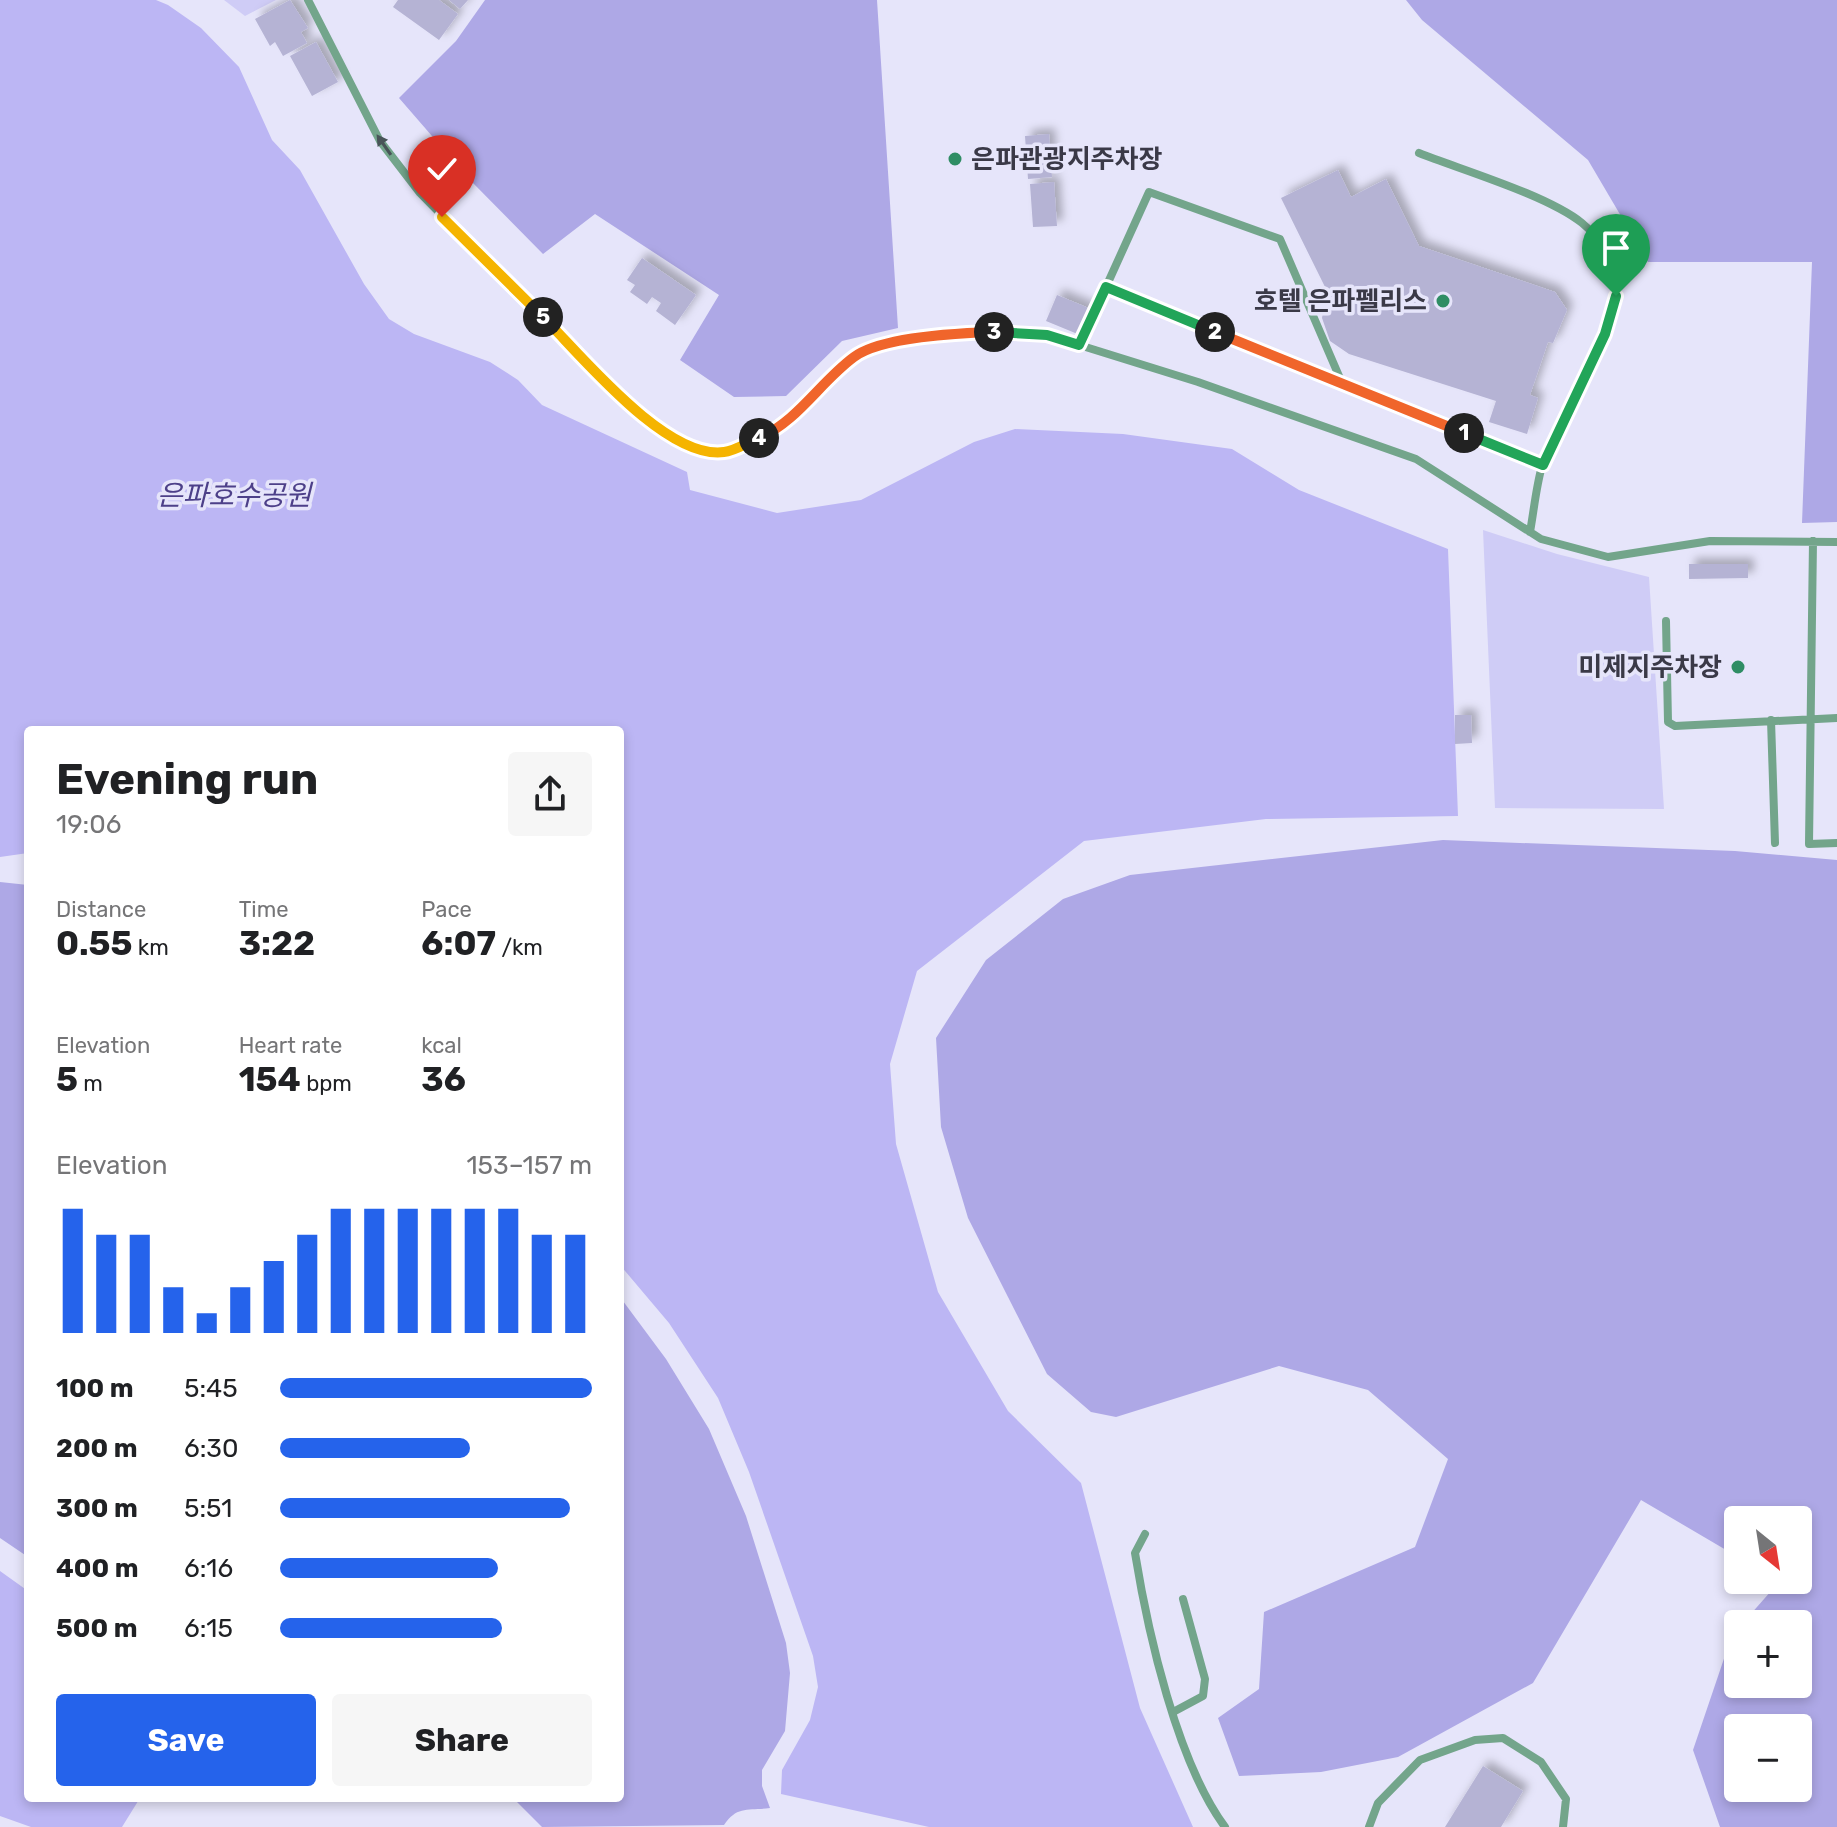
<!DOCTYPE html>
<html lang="en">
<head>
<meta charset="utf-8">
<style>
  :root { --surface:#fff; --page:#f6f6f6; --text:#202124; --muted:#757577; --accent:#2563eb }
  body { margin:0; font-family:Rubik,"Noto Sans KR",sans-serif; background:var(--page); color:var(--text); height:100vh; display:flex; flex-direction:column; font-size:30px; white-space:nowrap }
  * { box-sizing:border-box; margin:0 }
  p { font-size:26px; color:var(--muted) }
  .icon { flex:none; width:44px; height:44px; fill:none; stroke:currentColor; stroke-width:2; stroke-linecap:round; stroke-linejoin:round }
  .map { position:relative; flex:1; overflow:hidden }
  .drawer { position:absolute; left:24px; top:726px; width:600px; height:1076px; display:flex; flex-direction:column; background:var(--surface); border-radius:8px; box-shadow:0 4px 12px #0003 }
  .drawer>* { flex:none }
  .needle { width:52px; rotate:150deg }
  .controls { position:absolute; left:1724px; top:1506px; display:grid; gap:16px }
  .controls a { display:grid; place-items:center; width:88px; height:88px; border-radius:8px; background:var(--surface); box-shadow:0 4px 12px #0003; font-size:40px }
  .pin { position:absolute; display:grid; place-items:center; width:68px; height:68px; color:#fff; margin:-82px -34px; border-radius:50% 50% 50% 0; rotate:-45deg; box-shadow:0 0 8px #0007 }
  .pin .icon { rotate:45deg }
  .km { position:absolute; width:40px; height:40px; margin:-20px; border-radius:50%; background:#222; color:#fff; font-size:22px; line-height:40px; text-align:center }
  .round { display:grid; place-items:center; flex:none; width:84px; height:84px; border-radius:8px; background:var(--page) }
  .headline { display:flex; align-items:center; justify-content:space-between; height:136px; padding:0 32px }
  h1 { font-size:44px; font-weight:700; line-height:60px }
  .stats { display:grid; grid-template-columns:repeat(3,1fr); gap:12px; height:136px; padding:8px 32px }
  .stats div { display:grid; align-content:center }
  .stats b { font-size:34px; font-weight:700 }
  .stats small { font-size:22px; font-weight:400 }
  .stats p { font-size:22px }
  .chart { height:224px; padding:16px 32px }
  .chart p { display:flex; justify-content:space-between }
  .chart svg { width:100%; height:144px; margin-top:8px; stroke:var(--accent); stroke-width:6 }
  .cta { display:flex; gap:16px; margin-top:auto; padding:16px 32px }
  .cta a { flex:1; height:92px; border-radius:8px; background:var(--accent); color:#fff; font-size:32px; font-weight:700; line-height:92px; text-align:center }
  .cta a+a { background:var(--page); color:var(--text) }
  ul { padding:0 32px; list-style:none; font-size:26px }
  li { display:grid; grid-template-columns:128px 96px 1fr; align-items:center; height:60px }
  li i { height:20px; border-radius:10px; background:var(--accent) }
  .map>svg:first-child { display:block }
</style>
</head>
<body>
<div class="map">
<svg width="1837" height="1827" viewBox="0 0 1837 1827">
  <defs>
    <filter id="shadow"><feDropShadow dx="6" dy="-6" stdDeviation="4" flood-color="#0004"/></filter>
  </defs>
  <rect width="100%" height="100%" fill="#e6e5fa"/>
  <path fill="#cfccf6" d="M224 0H276L245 16Z
    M1483 530 1557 554 1649 577 1664 809 1495 808Z"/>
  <path fill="#aea8e6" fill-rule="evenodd" d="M485 0H877L898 328 842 341 786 396 734 397 680 360 719 295 595 214 543 254 471 181 399 98 456 41Z
    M1406 0H1837V522L1802 523 1812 262H1648L1588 160 1422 20Z
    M1443 840 1735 851 1837 860V1827H1720L1693 1750 1732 1635 1738 1628V1684H1798V1624H1742L1779 1582 1776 1580H1798V1520H1738V1557L1641 1500 1533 1683 1398 1757 1321 1772 1239 1776 1218 1718 1259 1689 1264 1612 1415 1547 1448 1459 1368 1390 1279 1366 1116 1417 1091 1412 1047 1374 968 1218 941 1127 936 1038 986 960 1063 899 1130 875ZM1798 1728V1788H1738V1728Z
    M0 882 28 885V1557L0 1538Z
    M620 1297 666 1359 709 1429 746 1516 786 1643 790 1673 785 1731 762 1770V1786L770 1808C749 1811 737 1805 724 1825L542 1827 513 1798H620Z"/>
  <path fill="#bcb6f4" d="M0 0H156L168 5 201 28 239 67 272 140 300 170 364 284 389 319 414 334 490 362 518 380 542 405 687 472 690 490 777 513 861 500 974 442 1015 429 1123 434 1232 449 1299 490 1448 549 1458 816 1266 819 1084 841 917 971 890 1064 896 1144 938 1292 1008 1411 1081 1483 1140 1708 1193 1827H929L781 1794 782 1770 810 1720 818 1687 813 1656 749 1472 718 1398 669 1323 620 1265V730H28V853L0 857Z
    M0 1571 28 1591V1798H140L122 1827H31L0 1816Z"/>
  <path fill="#b5b3d4" filter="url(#shadow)" d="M290 0 308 28 301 32 307 43 283 56 275 42 270 46 255 19Z
    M398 0H439L458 14 439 40 393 7Z
    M449 0H468L460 9Z
    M316 42 338 82 312 96 290 56Z
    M1049 134 1052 177 1028 179 1025 136Z
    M1338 170 1351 197 1386 179 1419 246 1555 292 1567 310 1553 343 1548 342 1530 395 1538 398 1527 434 1489 422 1496 401 1349 354 1330 341 1322 318 1327 291 1281 198Z
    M1054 182 1057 226 1033 227 1030 184Z
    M642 258 696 295 675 325 656 311 661 303 652 297 647 304 630 292 635 285 627 280Z
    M1057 295 1091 309 1080 335 1046 321Z
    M1689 564H1748V578L1689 579Z
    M1455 715H1471L1472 743 1455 744Z
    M1483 1766 1523 1791 1501 1827H1445Z"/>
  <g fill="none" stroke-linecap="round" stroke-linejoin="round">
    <path stroke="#73a58b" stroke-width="8" d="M308 0 380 141 420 193 627 404 659 430 701 448 724 452 770 433 814 397 855 356 888 345 991 331 1047 335 1198 382 1416 459 1541 539 1608 557 1710 541 1837 542
      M1419 153C1462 170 1547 195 1582 223 1665 290 1566 393 1542 466 1536 487 1534 510 1530 532
      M1106 287 1149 192 1280 239 1342 383
      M1079 345 1106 287 1543 465
      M1813 541 1809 844 1837 843
      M1666 621 1668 722 1675 726 1837 718
      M1771 720 1775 843
      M1145 1534 1135 1553C1148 1633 1177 1762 1225 1827
      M1175 1711 1203 1696 1205 1679 1183 1599
      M1369 1827 1378 1803 1420 1760 1475 1740 1503 1738 1541 1762 1566 1799 1563 1827"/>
  </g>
  <defs><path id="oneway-solid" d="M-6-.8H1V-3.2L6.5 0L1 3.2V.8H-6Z" transform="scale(2)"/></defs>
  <use fill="#485458" href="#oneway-solid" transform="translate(384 145) rotate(-125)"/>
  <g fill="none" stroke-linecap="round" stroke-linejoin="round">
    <g stroke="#fff" stroke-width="16">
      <path id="split-1" d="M1464 433 1543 465 1605 334 1616 296"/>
    </g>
    <g stroke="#fff" stroke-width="16">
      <path id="split-2" d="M1215 332 1464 433"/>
    </g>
    <g stroke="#fff" stroke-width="16">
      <path id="split-3" d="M994 332 1047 335 1079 345 1106 287 1215 332"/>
    </g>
    <g stroke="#fff" stroke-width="16">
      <path id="split-4" d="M759 438C798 421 820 382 854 357 881 337 959 333 994 332"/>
    </g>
    <g stroke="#fff" stroke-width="16">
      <path id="split-5" d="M543 317C581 355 666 460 724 452 735 451 748 442 759 438"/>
    </g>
    <g stroke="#fff" stroke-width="16">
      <path id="split-6" d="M442 217 543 317"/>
    </g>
    <use href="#split-1" stroke="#22a559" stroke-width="10"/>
    <use href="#split-2" stroke="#f0652b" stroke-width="10"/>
    <use href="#split-3" stroke="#22a559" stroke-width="10"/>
    <use href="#split-4" stroke="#f0652b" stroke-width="10"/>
    <use href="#split-5" stroke="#f5b400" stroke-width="10"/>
    <use href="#split-6" stroke="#f5b400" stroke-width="10"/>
  </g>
  <g fill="#2f8d64" stroke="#e6e5fa" stroke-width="3">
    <circle cx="955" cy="159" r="8"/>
    <circle cx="1443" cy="301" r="8"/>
    <circle cx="1738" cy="667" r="8"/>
  </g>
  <g text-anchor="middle" stroke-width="7" stroke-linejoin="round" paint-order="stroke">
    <g font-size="26" font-weight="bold" fill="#3a3947" stroke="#e6e5fa" text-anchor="end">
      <text x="971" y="168" text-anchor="start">은파관광지주차장</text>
      <text x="1427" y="310">호텔 은파펠리스</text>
      <text x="1722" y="676">미제지주차장</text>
    </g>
    <g font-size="28" font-style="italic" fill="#4d4089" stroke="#e6e5fa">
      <text x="234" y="505">은파호수공원</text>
    </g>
  </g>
</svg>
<div class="controls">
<a><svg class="needle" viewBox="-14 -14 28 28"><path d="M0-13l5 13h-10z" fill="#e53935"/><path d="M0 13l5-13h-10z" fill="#757577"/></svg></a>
<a>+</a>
<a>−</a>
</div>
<div class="pin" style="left:1616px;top:296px;background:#1e9e55"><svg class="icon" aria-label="arrive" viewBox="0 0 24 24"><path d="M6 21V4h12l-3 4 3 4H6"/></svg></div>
<div class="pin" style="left:442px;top:217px;background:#d93025"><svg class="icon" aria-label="check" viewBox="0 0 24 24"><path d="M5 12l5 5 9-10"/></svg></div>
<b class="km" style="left:1464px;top:433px">1</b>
<b class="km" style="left:1215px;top:332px">2</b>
<b class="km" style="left:994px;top:332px">3</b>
<b class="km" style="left:759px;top:438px">4</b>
<b class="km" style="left:543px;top:317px">5</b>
<section class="drawer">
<div class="headline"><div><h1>Evening run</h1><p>19:06</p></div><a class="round"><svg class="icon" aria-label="share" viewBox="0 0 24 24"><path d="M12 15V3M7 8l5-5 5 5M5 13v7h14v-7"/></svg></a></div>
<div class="stats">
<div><p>Distance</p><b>0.55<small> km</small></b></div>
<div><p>Time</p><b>3:22</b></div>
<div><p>Pace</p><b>6:07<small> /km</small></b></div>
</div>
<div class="stats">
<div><p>Elevation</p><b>5<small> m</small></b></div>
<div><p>Heart rate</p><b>154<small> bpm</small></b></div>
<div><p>kcal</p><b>36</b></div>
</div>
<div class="chart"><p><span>Elevation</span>153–157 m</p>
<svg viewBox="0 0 160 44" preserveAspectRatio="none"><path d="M5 44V6M15 44V14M25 44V14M35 44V30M45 44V38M55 44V30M65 44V22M75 44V14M85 44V6M95 44V6M105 44V6M115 44V6M125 44V6M135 44V6M145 44V14M155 44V14"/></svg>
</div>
<ul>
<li><b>100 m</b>5:45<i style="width:100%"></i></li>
<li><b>200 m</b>6:30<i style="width:61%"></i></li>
<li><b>300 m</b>5:51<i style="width:93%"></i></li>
<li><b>400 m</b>6:16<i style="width:70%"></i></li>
<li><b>500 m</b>6:15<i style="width:71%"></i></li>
</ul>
<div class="cta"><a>Save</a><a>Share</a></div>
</section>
</div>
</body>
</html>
